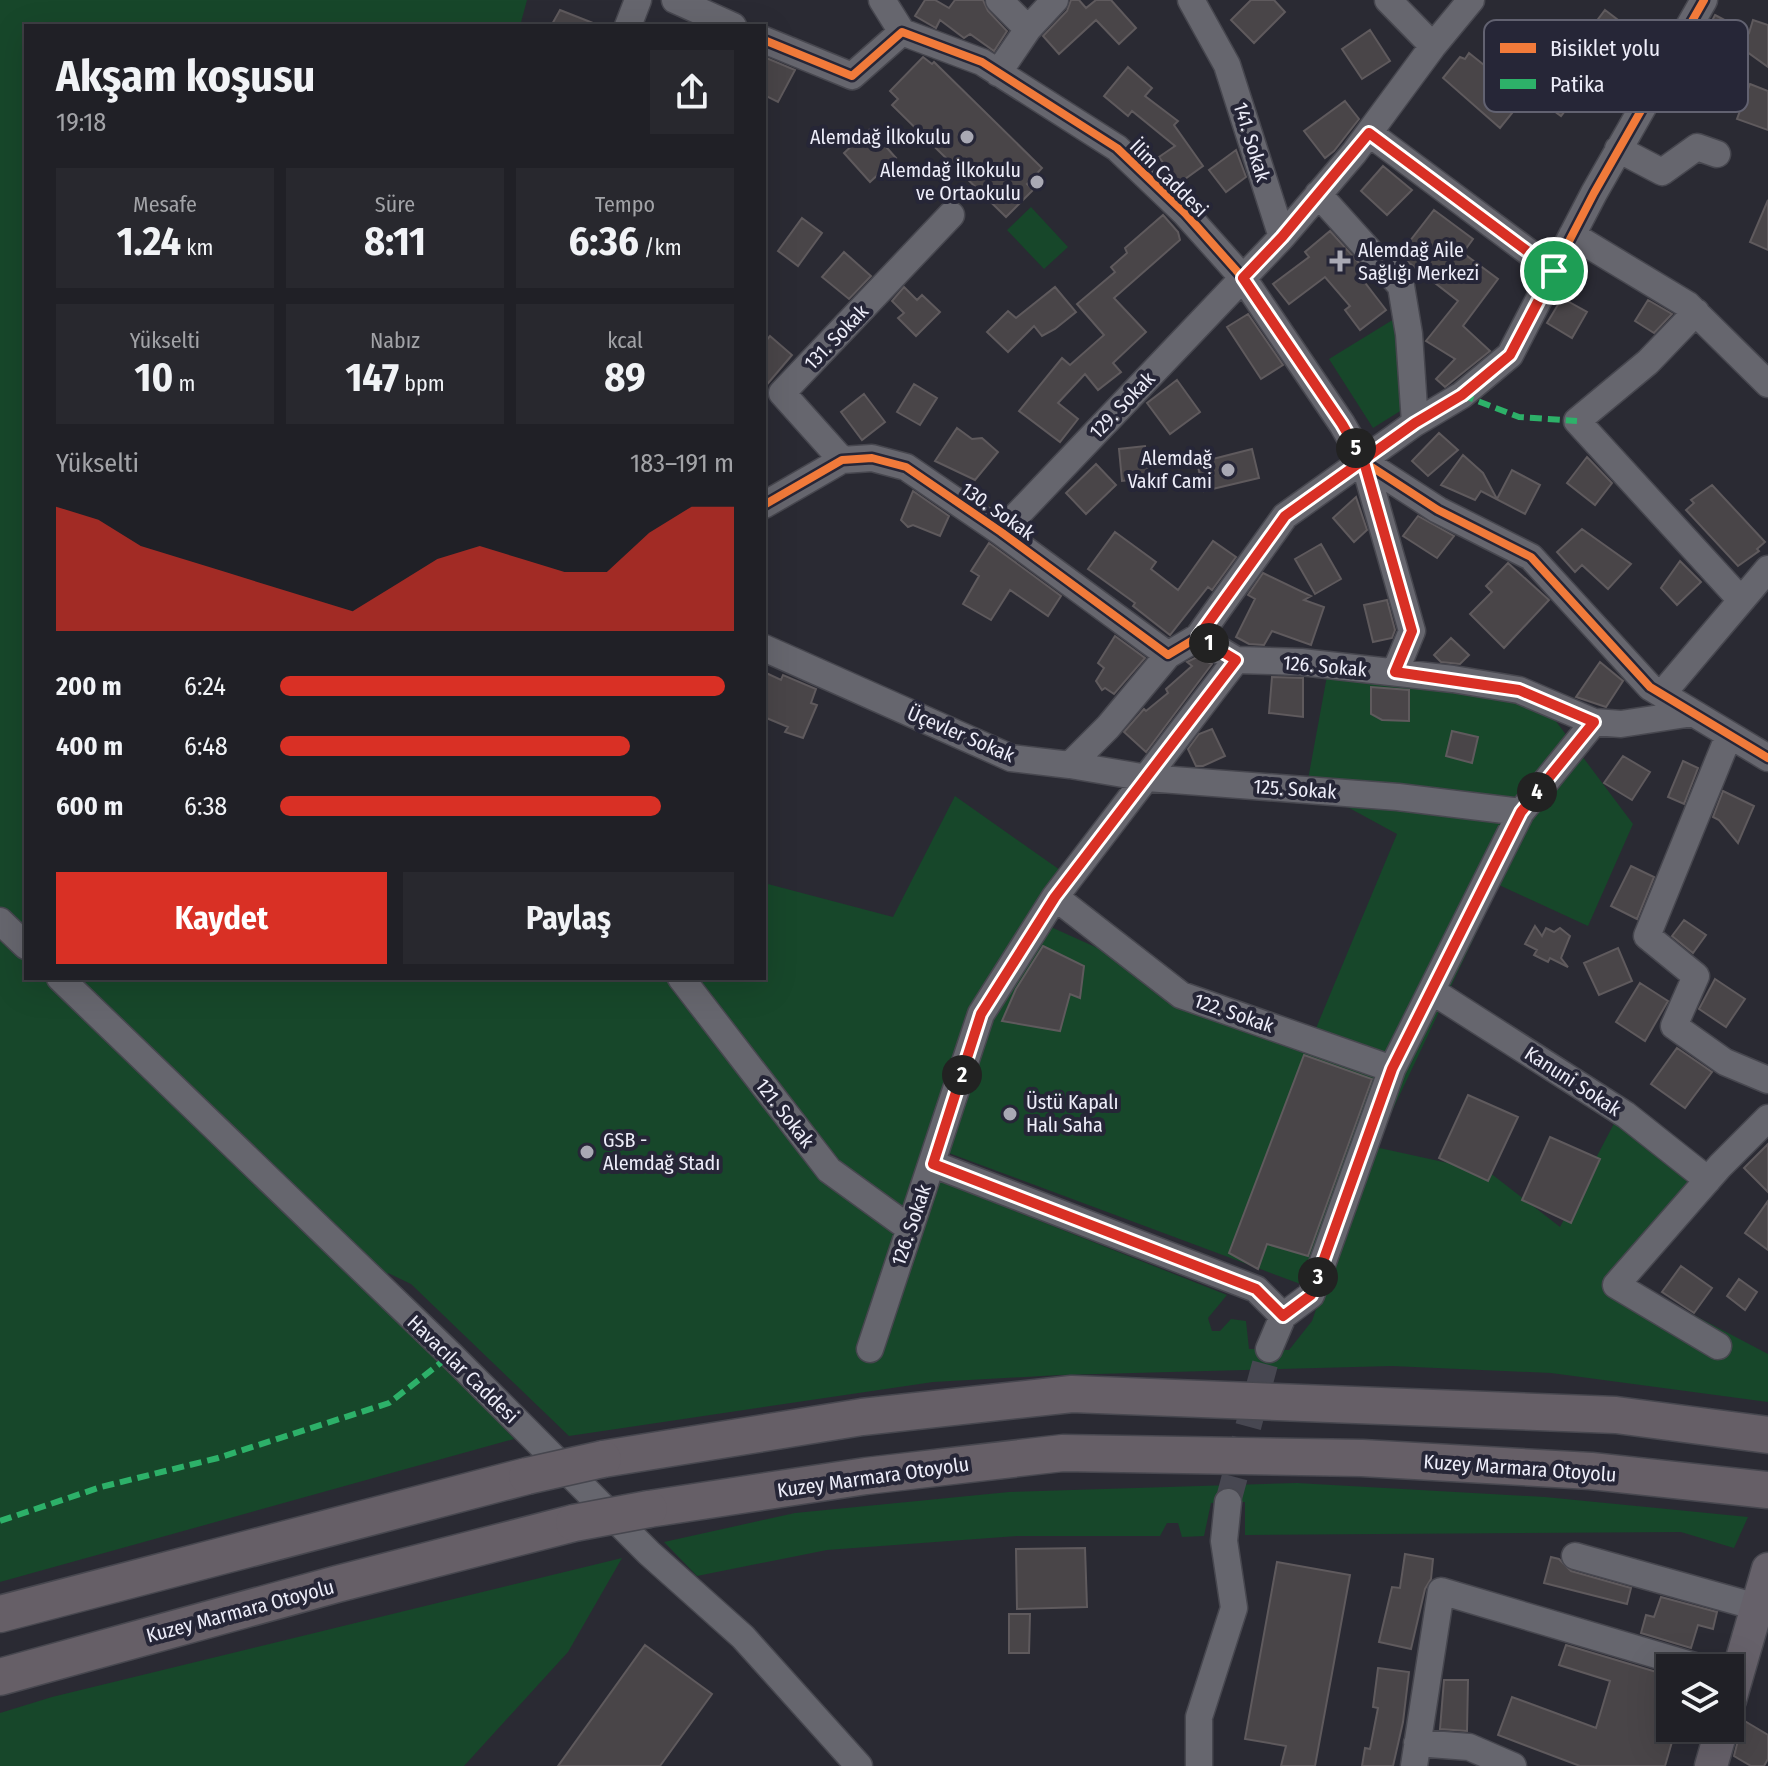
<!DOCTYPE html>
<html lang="tr">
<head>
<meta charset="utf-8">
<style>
  :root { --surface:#202026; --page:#28282e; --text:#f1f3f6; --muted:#a2a3a7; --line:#3d3e43; --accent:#d93025 }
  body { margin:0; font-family:"Fira Sans Condensed",sans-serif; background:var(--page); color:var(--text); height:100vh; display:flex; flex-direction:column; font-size:30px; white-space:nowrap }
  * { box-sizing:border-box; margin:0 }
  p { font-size:26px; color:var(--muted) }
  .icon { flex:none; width:44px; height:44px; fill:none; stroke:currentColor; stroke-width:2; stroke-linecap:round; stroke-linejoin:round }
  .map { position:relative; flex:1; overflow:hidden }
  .drawer { position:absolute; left:24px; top:24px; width:742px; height:956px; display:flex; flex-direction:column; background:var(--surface); border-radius:0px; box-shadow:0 8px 32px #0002,0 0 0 2px var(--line) }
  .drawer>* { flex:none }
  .fabs { position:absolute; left:1656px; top:1654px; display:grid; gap:16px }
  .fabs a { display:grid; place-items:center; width:88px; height:88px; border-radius:0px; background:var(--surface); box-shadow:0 8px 32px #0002,0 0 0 2px var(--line); font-size:40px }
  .pin { position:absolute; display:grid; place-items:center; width:68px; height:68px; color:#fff; margin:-34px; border:4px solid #fff; border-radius:50%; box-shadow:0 2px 8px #0007 }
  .km { position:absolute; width:40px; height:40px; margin:-20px; border-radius:50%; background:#222; color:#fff; font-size:22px; line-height:40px; text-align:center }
  .round { display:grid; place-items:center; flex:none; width:84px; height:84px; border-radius:0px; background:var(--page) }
  .headline { display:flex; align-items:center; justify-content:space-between; height:136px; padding:0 32px }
  h1 { font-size:44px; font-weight:700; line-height:60px }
  .metrics { display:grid; grid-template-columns:repeat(3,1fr); gap:12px; height:136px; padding:8px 32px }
  .metrics div { display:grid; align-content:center; border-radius:0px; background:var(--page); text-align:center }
  .metrics b { font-size:40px; font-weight:700 }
  .metrics small { font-size:22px; font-weight:400 }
  .metrics p { font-size:22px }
  .chart { height:224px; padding:16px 32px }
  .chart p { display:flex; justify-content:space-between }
  .chart svg { width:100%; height:144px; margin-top:8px; fill:var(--accent); opacity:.7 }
  .action { display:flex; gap:16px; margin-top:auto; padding:16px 32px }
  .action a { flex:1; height:92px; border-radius:0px; background:var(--accent); color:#fff; font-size:32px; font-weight:700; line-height:92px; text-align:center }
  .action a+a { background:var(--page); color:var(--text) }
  ul { padding:0 32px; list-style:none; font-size:26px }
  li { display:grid; grid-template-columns:128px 96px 1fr; align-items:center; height:60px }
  li i { height:20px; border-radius:10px; background:var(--accent) }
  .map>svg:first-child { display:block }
</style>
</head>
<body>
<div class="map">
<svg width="1768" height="1766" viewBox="0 0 1768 1766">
  <rect width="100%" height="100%" fill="#2a2a33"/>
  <path fill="#17472a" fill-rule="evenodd" d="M0 0H527L520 26H26V978H764V883L893 917 955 796 1060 870 1031 918 1193 991 1314 1033 1397 834 1307 785 1329 665 1546 708 1633 824 1588 926 1499 885 1375 1147 1489 1172 1560 1227 1620 1112 1704 1177 1631 1282 1768 1354V1402L1551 1373 1392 1366 1060 1375 933 1382 569 1436 411 1284 388 1273 385 1292 514 1439 0 1582ZM946 1152 1322 1292 1312 1321 1289 1350 1249 1349 1246 1321 1231 1319 1220 1331H1212L1208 1318 1227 1295 939 1181Z
    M1031 207 1068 247 1044 269 1007 230Z
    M1399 316 1405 408 1373 428 1329 359Z
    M1297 1483 1545 1497 1748 1517 1734 1548 1681 1532 1245 1535V1502L1211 1503 1204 1536 1182 1537 1178 1523H1167L1160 1536H1017L827 1550 697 1576 664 1542 795 1513 1009 1492Z
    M622 1558 568 1652 464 1766H0V1713L52 1697Z"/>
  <path fill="#494548" stroke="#5f5a5d" stroke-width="2" d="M925 0H935L949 8 955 0H983L988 11 1007 31 994 51 970 34 964 38 940 20 936 28 915 16Z
    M1071 0H1079L1086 8 1096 0H1111L1136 28 1119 44 1096 20 1059 54 1043 36 1067 11Z
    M1251 0H1274L1285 12 1254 43 1231 20Z
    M560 10 598 25V26H551Z
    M1605 10 1630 29 1606 59 1633 76 1618 100 1588 81 1561 116 1531 94 1550 70 1555 73 1576 40 1580 43Z
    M1715 15 1749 33 1753 20 1768 25V67L1736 44 1732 53 1700 44Z
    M1370 30 1390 61 1362 79 1342 49Z
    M1469 53 1499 77 1495 81 1521 102 1500 128 1443 78 1460 57 1465 59Z
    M764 57 795 70 778 102 764 95Z
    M923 57 932 64 934 62 1042 168 1027 184 1033 190 1006 217 892 105 898 99 890 91Z
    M1128 67 1152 88 1145 96 1178 121 1174 125 1203 166 1178 184 1159 157 1175 146 1132 111 1128 116 1104 96Z
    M1750 84 1768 91V130L1737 119Z
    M1345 101 1359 119 1334 151 1325 158 1304 131Z
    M870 129 896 158 870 182 844 153Z
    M1236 150 1246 177 1226 192 1209 170Z
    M1383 166 1412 190 1387 215 1361 191Z
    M1768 200V250L1750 242Z
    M1434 210 1473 239 1463 253 1498 279 1463 326 1490 351 1445 387 1436 379 1455 359 1426 341 1458 301 1399 255Z
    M1163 215 1178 232 1180 240 1114 298 1146 332 1113 363 1121 372 1098 390 1085 374 1058 403 1078 419 1060 442 1019 411 1062 358 1070 365 1104 335 1077 304 1115 272 1111 267 1127 253 1125 248Z
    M802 218 822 233 798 266 778 251Z
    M1330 231 1369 274 1363 280 1386 310 1360 330 1345 310 1350 306 1325 277 1289 304 1273 284 1309 257 1305 252Z
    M844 252 871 276 849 299 822 277Z
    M904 287 917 300 922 295 940 312 916 336 898 318 904 313 892 301Z
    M1055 287 1076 312 1055 329 1042 336 1034 326 1008 352 987 332 1008 311 1016 318Z
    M1562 298 1587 312 1572 338 1547 323Z
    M1648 300 1672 314 1654 333 1635 321Z
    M1248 314 1283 365 1261 379 1227 327Z
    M770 336 792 355 764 388V343Z
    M1177 380 1200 412 1170 434 1147 403Z
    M914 384 937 398 920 425 897 412Z
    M864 394 885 422 862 440 841 412Z
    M957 428 972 439 982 438 998 452 975 480 935 461Z
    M1439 433 1458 450 1428 476 1412 461Z
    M1145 446 1149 478 1122 481 1119 449Z
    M1252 449 1259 478 1204 491 1197 463Z
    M1463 455 1483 473 1497 499 1512 470 1540 485 1525 514 1481 491 1475 500 1441 485Z
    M1587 457 1612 483 1595 505 1567 483Z
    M1096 464 1116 485 1086 514 1066 493Z
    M1712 485 1765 542 1757 549 1759 551 1738 566 1686 510 1694 503 1691 500Z
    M913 491 949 516 940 536 913 525 908 527 901 520Z
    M1356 497 1367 530 1354 542 1333 518Z
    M1418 516 1454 536 1437 558 1403 536Z
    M1582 529 1631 564 1608 589 1582 565 1575 572 1557 552Z
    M1115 532 1156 562 1151 569 1178 590 1213 541 1236 557 1212 590 1208 587 1170 635 1133 606 1135 603 1088 569Z
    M989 543 1061 596 1048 616 1010 590 991 620 963 604 979 576 971 571Z
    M1321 544 1341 579 1315 594 1295 559Z
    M1680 561 1701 582 1677 605 1661 588Z
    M1508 563 1549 600 1504 648 1470 614 1492 592 1486 586Z
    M1263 573 1311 596 1304 600 1324 607 1311 645 1272 631 1264 645 1249 644 1236 637 1255 599 1248 595Z
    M1387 600 1395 630 1392 638 1373 642 1364 605Z
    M1115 636 1145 658 1114 694 1105 688 1102 690 1096 681 1104 668 1098 663Z
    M1451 638 1469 655 1460 664 1441 662 1434 655Z
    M1197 657 1212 664 1146 752 1124 732 1144 709 1146 711 1168 693 1166 689 1192 666 1187 662Z
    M1600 662 1623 681 1606 707 1576 697Z
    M764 672 781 680 783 675 816 689 811 703 817 705 803 738 785 732 788 727 764 717Z
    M1272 677 1303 678V717L1269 713Z
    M1371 687 1409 690V721L1382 720 1371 714Z
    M1212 729 1225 756 1203 766H1196L1188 749 1199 734Z
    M1452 731 1478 737 1472 763 1446 756Z
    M1623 756 1650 772 1632 800 1604 783Z
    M1683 761 1698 768 1684 804 1668 797Z
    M1723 791 1754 806 1738 843 1719 820 1713 817Z
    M1631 866 1654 877 1637 919 1611 906Z
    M1684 920 1706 935 1693 953 1672 936Z
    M1535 926 1542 936 1546 928 1554 932 1560 928 1570 936 1561 958 1568 967 1550 958 1548 962 1534 955 1537 950 1525 944Z
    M1043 946 1084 966 1080 998 1070 994 1060 1031 1002 1021 1016 989Z
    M1618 948 1632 981 1599 995 1584 963Z
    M1715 979 1745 999 1726 1027 1699 1009Z
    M1640 983 1668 1001 1645 1041 1616 1022Z
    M1677 1048 1712 1072 1685 1108 1651 1084Z
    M1304 1055 1372 1079 1308 1256 1267 1244 1258 1269 1229 1253Z
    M1468 1095 1518 1117 1488 1181 1439 1158Z
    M1550 1137 1600 1159 1571 1223 1522 1200Z
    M1768 1144V1192L1744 1168Z
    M1768 1201V1250L1745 1233Z
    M1681 1266 1712 1288 1694 1313 1662 1292Z
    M1739 1279 1757 1292 1745 1310 1727 1296Z
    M1085 1548 1087 1607 1017 1609 1016 1549Z
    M1405 1554 1433 1559 1431 1579 1425 1589 1411 1649 1379 1642 1392 1587 1400 1588Z
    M1551 1557 1559 1559 1571 1571 1631 1588 1627 1604 1544 1583Z
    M1277 1562 1350 1575 1315 1766H1281L1286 1746 1245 1739Z
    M1661 1597 1717 1612 1713 1629 1698 1625 1691 1648 1641 1633 1646 1615 1654 1617Z
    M1009 1614H1030L1029 1653H1009Z
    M645 1645 712 1694 660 1766H558Z
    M1566 1645 1670 1676V1728H1676L1665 1766H1580L1498 1735 1512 1697 1596 1728 1610 1681 1559 1665Z
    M1378 1668 1409 1672 1403 1722 1393 1766H1362L1365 1748 1370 1749 1378 1708 1373 1707Z
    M1444 1680H1468L1467 1731 1440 1729Z
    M1743 1720 1768 1735V1759L1764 1766H1751L1734 1756Z"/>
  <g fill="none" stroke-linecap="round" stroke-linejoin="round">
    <path stroke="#474751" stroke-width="26" stroke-dasharray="26 13" stroke-linecap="butt" d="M1228 1502 1269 1349"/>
    <g stroke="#47474f" stroke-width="29">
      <path id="minor" d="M675 0 733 26
        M882 0 902 32
        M999 0 1028 29
        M1388 0 1433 46
        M628 26 638 0
        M764 40 852 76 902 32 982 62 1117 148 1185 213 1243 278 1342 424 1364 462 1438 510 1531 557 1650 687 1768 758
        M998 73 1028 29 1055 0
        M1369 133 1554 271
        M1618 149 1662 172 1697 147 1717 154
        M1318 194 1401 286 1409 334 1415 423
        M1572 235 1688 305 1768 384
        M1282 237 1354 153 1433 46 1471 0
        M1696 312 1648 362 1577 421 1741 600
        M842 460 782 393 951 215
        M1364 462 1412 631 1395 672
        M764 505 842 460 872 458 906 467 1001 532 1168 655 1198 637 1285 516 1415 423 1462 395 1510 355 1594 193 1704 0
        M1001 532 1282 237 1227 65 1191 0
        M1198 637 1236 660 1301 662 1453 679 1519 690 1594 722 1621 724 1693 713
        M764 648 1011 758 1070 765 1108 727 1168 655
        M1662 694 1768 569
        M1729 735 1647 936 1696 976 1674 1026 1725 1062 1768 1080
        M1070 765 1147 778 1398 797 1521 812
        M1055 897 1181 995 1392 1069
        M0 921 26 946
        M60 978 451 1355 649 1553 743 1637 859 1766
        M681 978 829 1170 909 1228
        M1432 991 1626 1115 1708 1180
        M933 1164 1256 1289 1283 1316
        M1283 1316 1311 1295 1392 1069 1521 812 1594 722
        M1718 1346 1616 1285 1720 1166 1768 1118
        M870 1349 981 1014 1055 897 1236 660
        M1269 1349 1283 1316
        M1575 1556 1757 1607
        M1417 1743 1469 1747 1513 1766
        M1199 1766V1717L1234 1608 1224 1541 1228 1502
        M1414 1766 1441 1591 1701 1668"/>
    </g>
    <g stroke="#47474f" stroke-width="35">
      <path id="major" d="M1730 1700 1768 1569
        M1711 1766 1722 1728"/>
    </g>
    <g stroke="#47474f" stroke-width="39">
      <path id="highway" d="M603 1459 862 1417 1072 1394 1616 1415 1768 1435
        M649 1509 866 1476 1063 1453 1362 1458 1591 1471 1768 1490
        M0 1614 527 1476
        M0 1677 337 1584 574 1523"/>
    </g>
    <use href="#minor" stroke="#66666e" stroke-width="26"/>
    <use href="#major" stroke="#66616a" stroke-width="32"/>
    <use href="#highway" stroke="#665f67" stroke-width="36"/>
    <g stroke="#47474f" stroke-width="39" stroke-linecap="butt">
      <path id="highway-bridge" d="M527 1476 603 1459
        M574 1523 649 1509"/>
    </g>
    <use href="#highway-bridge" stroke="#665f67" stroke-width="36"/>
    <path stroke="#2db169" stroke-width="6" stroke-dasharray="12 6" stroke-linecap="butt" d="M1462 395 1519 417 1577 421
      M0 1521 101 1487 218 1458 389 1403 451 1355"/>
    <g stroke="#262637" stroke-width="13">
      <path id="cycleway" d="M764 40 852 76 902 32 982 62 1117 148 1185 213 1243 278 1342 424 1364 462 1438 510 1531 557 1650 687 1768 758
        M764 505 842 460 872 458 906 467 1001 532 1168 655 1198 637 1285 516 1415 423 1462 395 1510 355 1594 193 1704 0"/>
    </g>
    <use href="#cycleway" stroke="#f17a3a" stroke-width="8"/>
  </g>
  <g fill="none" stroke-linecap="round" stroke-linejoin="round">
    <g stroke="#fff" stroke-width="16">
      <path id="route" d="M1554 271 1510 355 1462 395 1415 423 1285 516 1198 637 1236 660 1055 897 981 1014 933 1164 1256 1289 1283 1316 1311 1295 1392 1069 1521 812 1594 722 1519 690 1395 672 1412 631 1364 462 1342 424 1243 278 1282 237 1369 133 1554 271"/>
    </g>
    <use href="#route" stroke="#d93025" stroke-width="10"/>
  </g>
  <g fill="#a9a9b4" stroke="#262637" stroke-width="3">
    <circle cx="967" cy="137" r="8"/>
    <circle cx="1037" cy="182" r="8"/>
    <path d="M1336 249h8v8h8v8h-8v8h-8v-8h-8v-8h8z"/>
    <circle cx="1228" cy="470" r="8"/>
    <circle cx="1010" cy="1114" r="8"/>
    <circle cx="587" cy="1152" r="8"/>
  </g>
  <g text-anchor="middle" stroke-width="8" stroke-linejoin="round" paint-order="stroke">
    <g font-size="20" fill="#ededf9" stroke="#262637" text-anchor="end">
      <text x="951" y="144">Alemdağ İlkokulu</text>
      <text x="1021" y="177">Alemdağ İlkokulu<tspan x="1021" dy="23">ve Ortaokulu</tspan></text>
      <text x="1358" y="257" text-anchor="start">Alemdağ Aile<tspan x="1358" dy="23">Sağlığı Merkezi</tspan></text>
      <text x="1212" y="465">Alemdağ<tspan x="1212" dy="23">Vakıf Cami</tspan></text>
      <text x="1026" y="1109" text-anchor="start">Üstü Kapalı<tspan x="1026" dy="23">Halı Saha</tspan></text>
      <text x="603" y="1147" text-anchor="start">GSB -<tspan x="603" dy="23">Alemdağ Stadı</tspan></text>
    </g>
    <g font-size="20" fill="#ededf9" stroke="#262637">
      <text transform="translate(1252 142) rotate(73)" y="7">141. Sokak</text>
      <text transform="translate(1169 178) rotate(45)" y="7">İlim Caddesi</text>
      <text transform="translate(836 337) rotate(-46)" y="7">131. Sokak</text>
      <text transform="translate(1122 405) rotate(-46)" y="7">129. Sokak</text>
      <text transform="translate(998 511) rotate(35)" y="7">130. Sokak</text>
      <text transform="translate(1325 666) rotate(5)" y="7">126. Sokak</text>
      <text transform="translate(961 734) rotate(23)" y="7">Üçevler Sokak</text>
      <text transform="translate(1295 789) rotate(4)" y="7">125. Sokak</text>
      <text transform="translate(1234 1013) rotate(19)" y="7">122. Sokak</text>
      <text transform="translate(1573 1081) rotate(33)" y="7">Kanuni Sokak</text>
      <text transform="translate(785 1113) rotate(52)" y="7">121. Sokak</text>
      <text transform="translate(911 1225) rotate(-71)" y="7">126. Sokak</text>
      <text transform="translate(463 1369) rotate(44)" y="7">Havacılar Caddesi</text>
      <text transform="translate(1520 1468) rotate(4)" y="7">Kuzey Marmara Otoyolu</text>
      <text transform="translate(873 1477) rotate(-8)" y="7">Kuzey Marmara Otoyolu</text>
      <text transform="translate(240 1611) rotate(-15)" y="7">Kuzey Marmara Otoyolu</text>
    </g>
  </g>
  <rect x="1484" y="20" width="264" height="92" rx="12" fill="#262637" stroke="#626271" stroke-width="2"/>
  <rect x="1500" y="43" width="36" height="10" fill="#f17a3a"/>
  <rect x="1500" y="79" width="36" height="10" fill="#2db169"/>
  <g font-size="22" fill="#ededf9">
    <text x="1550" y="56">Bisiklet yolu</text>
    <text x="1550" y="92">Patika</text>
  </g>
</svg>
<div class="fabs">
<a><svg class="icon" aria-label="layers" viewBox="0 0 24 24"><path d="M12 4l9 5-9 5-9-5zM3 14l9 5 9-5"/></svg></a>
</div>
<div class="pin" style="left:1554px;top:271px;background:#1e9e55"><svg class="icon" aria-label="arrive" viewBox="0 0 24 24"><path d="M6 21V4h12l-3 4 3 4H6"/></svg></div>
<b class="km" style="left:1209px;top:643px">1</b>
<b class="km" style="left:962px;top:1075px">2</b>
<b class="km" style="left:1318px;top:1277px">3</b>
<b class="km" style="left:1537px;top:792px">4</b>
<b class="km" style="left:1356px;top:448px">5</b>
<section class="drawer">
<div class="headline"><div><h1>Akşam koşusu</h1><p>19:18</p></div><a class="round"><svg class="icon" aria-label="share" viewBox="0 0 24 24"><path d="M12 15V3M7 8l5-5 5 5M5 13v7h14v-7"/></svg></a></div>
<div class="metrics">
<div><p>Mesafe</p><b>1.24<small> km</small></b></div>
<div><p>Süre</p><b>8:11</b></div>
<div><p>Tempo</p><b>6:36<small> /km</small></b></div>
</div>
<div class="metrics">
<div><p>Yükselti</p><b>10<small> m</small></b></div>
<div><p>Nabız</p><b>147<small> bpm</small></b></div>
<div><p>kcal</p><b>89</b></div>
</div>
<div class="chart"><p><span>Yükselti</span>183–191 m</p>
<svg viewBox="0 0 160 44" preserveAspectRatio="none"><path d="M0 44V6L10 10L20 18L30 22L40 26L50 30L60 34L70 38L80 30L90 22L100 18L110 22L120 26L130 26L140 14L150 6L160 6V44z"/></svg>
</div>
<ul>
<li><b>200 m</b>6:24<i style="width:98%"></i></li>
<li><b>400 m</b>6:48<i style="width:77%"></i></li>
<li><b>600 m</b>6:38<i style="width:84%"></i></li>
</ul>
<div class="action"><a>Kaydet</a><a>Paylaş</a></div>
</section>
</div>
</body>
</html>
